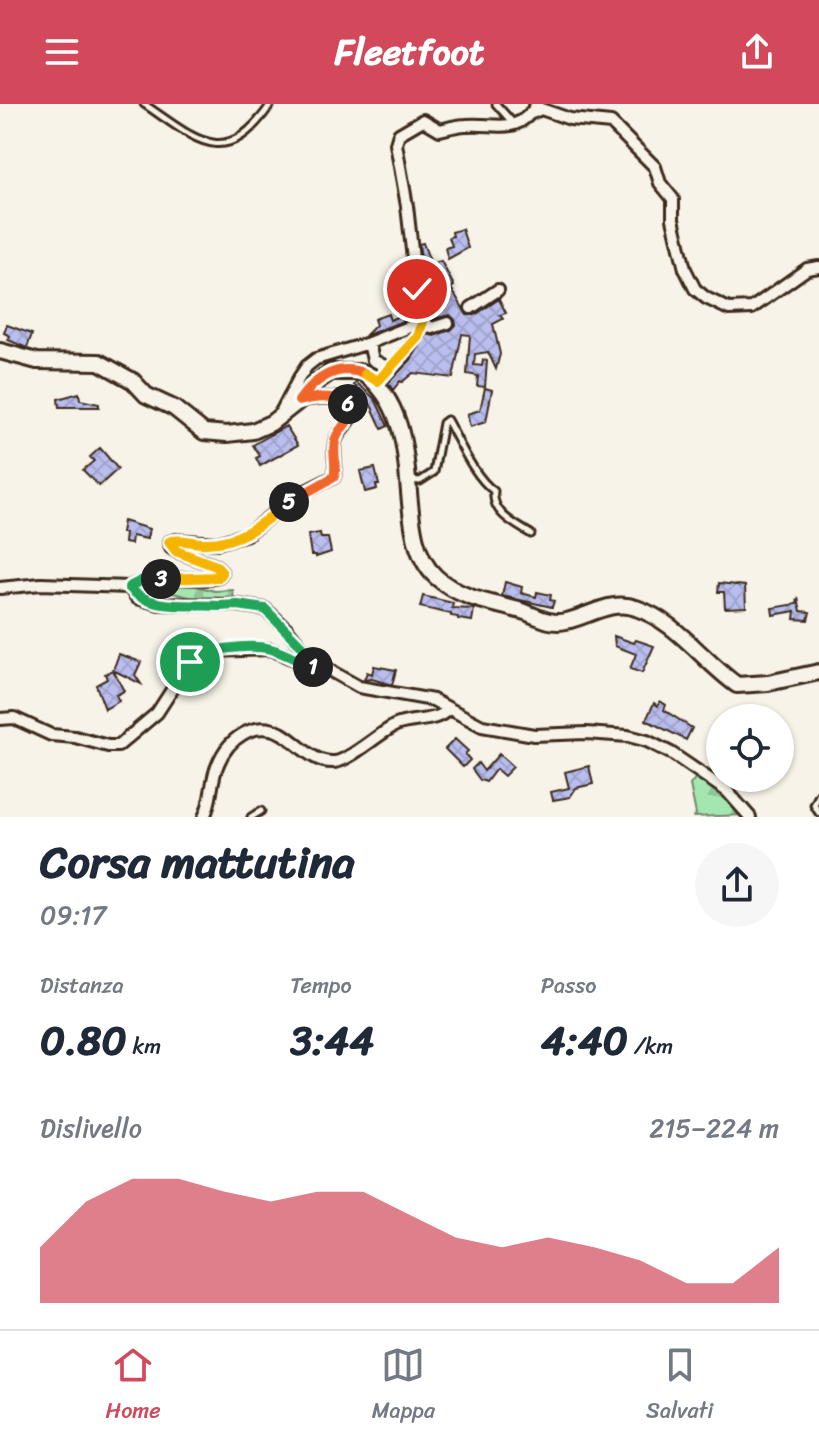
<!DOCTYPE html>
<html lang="it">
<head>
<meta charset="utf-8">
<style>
  :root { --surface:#fff; --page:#f6f6f7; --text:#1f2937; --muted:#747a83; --line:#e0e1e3; --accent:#d1495b }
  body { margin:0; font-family:Sriracha,sans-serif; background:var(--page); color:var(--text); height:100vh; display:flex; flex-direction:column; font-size:30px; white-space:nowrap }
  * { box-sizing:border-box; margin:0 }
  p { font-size:26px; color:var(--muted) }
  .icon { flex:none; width:44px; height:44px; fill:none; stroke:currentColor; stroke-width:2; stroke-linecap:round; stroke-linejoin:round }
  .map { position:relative; height:713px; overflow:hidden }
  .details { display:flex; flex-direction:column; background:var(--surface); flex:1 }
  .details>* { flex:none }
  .buttons { position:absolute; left:706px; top:600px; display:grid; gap:16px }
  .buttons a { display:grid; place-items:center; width:88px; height:88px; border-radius:50%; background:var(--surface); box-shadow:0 2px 6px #0004; font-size:40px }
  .pin { position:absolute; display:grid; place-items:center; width:68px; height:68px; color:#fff; margin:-34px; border:4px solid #fff; border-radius:50%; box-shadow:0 2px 8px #0007 }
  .km { position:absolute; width:40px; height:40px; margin:-20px; border-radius:50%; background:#222; color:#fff; font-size:22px; line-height:40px; text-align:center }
  .round { display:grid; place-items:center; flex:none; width:84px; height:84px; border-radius:42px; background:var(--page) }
  .overview { display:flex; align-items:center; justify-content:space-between; height:136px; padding:0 40px }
  h1 { font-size:44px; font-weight:800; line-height:60px }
  .figures { display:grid; grid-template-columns:repeat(3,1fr); gap:12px; height:136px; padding:8px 40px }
  .figures div { display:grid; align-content:center }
  .figures b { font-size:40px; font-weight:800 }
  .figures small { font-size:22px; font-weight:400 }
  .figures p { font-size:22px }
  .chart { height:224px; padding:16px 40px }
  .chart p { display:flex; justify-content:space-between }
  .chart svg { width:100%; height:144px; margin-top:8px; fill:var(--accent); opacity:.7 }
  header { display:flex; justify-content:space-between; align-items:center; height:104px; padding:0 40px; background:var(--accent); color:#fff; font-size:36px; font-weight:800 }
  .menu { display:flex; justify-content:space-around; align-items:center; height:112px; border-top:2px solid var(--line); background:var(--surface); font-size:22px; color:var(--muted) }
  .menu a { display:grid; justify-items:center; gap:4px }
  .menu .active { color:var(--accent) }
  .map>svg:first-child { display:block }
</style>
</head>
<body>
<header><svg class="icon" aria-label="menu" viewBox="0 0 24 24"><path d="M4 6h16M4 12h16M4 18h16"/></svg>Fleetfoot<svg class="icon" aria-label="share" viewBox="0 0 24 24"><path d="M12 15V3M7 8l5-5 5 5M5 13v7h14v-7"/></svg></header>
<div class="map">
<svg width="819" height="713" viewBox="0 0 819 713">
  <defs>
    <pattern id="forest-firs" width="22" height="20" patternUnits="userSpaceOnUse" patternTransform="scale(2)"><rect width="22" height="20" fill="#a4e6b0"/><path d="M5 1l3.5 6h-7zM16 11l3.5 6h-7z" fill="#8ec597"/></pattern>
    <pattern id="cemetery-stones" width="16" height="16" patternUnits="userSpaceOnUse" patternTransform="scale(2)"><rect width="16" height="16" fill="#a4e6b0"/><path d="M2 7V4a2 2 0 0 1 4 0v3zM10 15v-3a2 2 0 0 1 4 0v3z" fill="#8ec597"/></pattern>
    <pattern id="building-cross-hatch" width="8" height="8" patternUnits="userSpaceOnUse" patternTransform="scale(2)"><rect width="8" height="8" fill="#b9beef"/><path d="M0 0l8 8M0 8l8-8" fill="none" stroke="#a0a3cc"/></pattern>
  </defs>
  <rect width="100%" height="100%" fill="#f7f3e8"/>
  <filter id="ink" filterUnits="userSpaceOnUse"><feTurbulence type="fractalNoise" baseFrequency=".0125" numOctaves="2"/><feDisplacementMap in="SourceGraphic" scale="16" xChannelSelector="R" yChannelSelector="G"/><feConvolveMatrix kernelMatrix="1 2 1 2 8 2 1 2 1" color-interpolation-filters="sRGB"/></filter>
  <g filter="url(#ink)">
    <path fill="url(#forest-firs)" stroke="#708867" stroke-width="2" d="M697 672 743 711 694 713 696 710 690 681Z"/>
    <path fill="url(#cemetery-stones)" stroke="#708867" stroke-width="2" d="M177 477 215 487 233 486 234 496 213 499 173 489Z"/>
    <path fill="url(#building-cross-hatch)" stroke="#3b2a1e" stroke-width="2" d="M462 125 468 144 448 155 445 144 452 142 449 133 453 132 452 128Z
      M423 139 431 160 441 157 454 182 451 184 467 211H475L499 195 506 209 500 211 503 215 493 220 500 250 496 265 488 248 475 250 474 261 482 262 483 256 487 257 485 283 477 282 478 272 467 270 470 231 462 230 453 274 413 269 402 278 400 277 393 286 388 279 411 256 427 230 434 232 451 226 456 221 455 216 450 211 433 215 429 214 419 140Z
      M404 181 408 182 413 213 365 232 376 221 374 215 388 210 390 216 407 208Z
      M7 221 32 230 27 244 8 236 10 232 4 229Z
      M356 278 375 295 388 322 382 325 372 303 363 290 355 296 350 291 357 284 354 281Z
      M485 284 492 286 486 318 470 323 467 310 480 306Z
      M79 289 80 296 99 300V303H59L58 295Z
      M286 322 298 341 260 362 256 354 260 352 253 341Z
      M100 344 118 365 99 382 83 366 94 357 90 353Z
      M375 364 379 381H376L377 385 365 388 360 367Z
      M123 417 149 425 147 435 132 432 131 440 124 439 125 429H121Z
      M320 429 321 434H328L331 448 316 453V451H311L308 431Z
      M505 478 522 483 521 489 536 493 537 488 551 491 550 496 554 497 552 503 502 492Z
      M719 479 745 482 746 503 725 504 724 488H718Z
      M423 492 453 499 452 504 474 505 472 517 458 515V513L451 512V510L420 503Z
      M798 494 801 507 810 508 808 516 794 515 795 507 773 511 772 504 797 500Z
      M614 532 634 539 636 536 654 542 642 569 630 565 636 550 615 542Z
      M119 550 141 558 135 571 141 580 113 566 124 587 116 591 119 597 105 605 96 581 107 575 105 570 113 566Z
      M374 562 396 566 392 581 372 575 364 576 367 568 372 570Z
      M660 597 666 601 664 606 692 624 686 636 646 616 654 599 658 602Z
      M455 635 468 647 465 650 470 656 463 663 445 645Z
      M499 650 513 663 504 672 496 665 486 678 480 676 472 665 478 659 484 667Z
      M589 662 593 680 576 684 570 693 553 696 551 688 569 684 565 668Z"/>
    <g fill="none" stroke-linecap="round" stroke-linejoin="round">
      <g stroke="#3b2a1e" stroke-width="11">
        <path id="lane" d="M144 0C197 36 225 67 271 0
          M496 0 513 19
          M410 376 420 377 434 368 443 319 447 316C459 337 474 373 494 387 491 409 515 420 531 430
          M819 691 814 701 819 709
          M251 713 261 707"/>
      </g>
      <g stroke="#3b2a1e" stroke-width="16">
        <path id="street" d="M532 9 541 5 570 15 611 19 655 63 660 79 673 95V115L685 165 695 185 706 194 729 205 752 204 807 165 819 163
          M471 204 498 186
          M369 239 373 256 390 265
          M373 276 378 277C395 262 417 241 422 219L432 224 448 219
          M281 308 299 274 307 262 316 255 369 239 422 218 418 199 407 102 396 40 399 30 423 16 440 26C448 24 458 21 466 21 496 18 517 33 537 0
          M129 483 137 494 159 500 238 501 265 505 287 525 306 549 334 569 359 583 433 596 482 622 534 631 586 629 628 632 647 637 671 649 727 687 750 713
          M0 484 41 480 129 483 152 474 209 475 219 473 222 469 216 462 176 447 171 444 169 438 175 436 217 439 247 430 298 391 334 373C338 360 331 347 336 335 339 327 348 321 351 313 359 287 312 294 299 297
          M0 615 14 614 51 631 75 633 108 642H118L157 609 190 558 198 551 213 547 270 545 312 563 319 560
          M204 713C213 696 210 677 218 660 228 635 254 615 281 629 299 639 312 659 334 658 348 658 379 629 396 621 412 614 437 619 448 605"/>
      </g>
      <g stroke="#3b2a1e" stroke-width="20">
        <path id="secondary" d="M0 247 37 257 99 258 133 277 146 291 174 304 204 328 227 330 253 327 271 319 299 297 309 283 331 268H362C433 317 388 429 436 473 463 497 493 498 525 508 538 513 552 521 566 517 590 512 611 495 636 504 676 517 703 557 737 581L768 579 819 568"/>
      </g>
      <use href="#lane" stroke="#f7f3e8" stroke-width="5"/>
      <use href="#street" stroke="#f7f3e8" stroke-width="10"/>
      <use href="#secondary" stroke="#f7f3e8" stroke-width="14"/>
    </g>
  </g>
  <g fill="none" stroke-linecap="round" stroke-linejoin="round" filter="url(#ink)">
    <g stroke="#fff" stroke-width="16">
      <path id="split-1" d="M190 558C205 544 251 540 271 545 285 549 300 558 313 563"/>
    </g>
    <g stroke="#fff" stroke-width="16">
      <path id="split-2" d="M218 502 238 501 265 505 319 560 313 563"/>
    </g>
    <g stroke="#fff" stroke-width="16">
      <path id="split-3" d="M161 475 143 476 129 483C149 507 188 500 218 502"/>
    </g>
    <g stroke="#fff" stroke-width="16">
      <path id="split-4" d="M161 475 219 473 222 469 216 462 176 447 169 438 172 437"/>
    </g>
    <g stroke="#fff" stroke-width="16">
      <path id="split-5" d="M172 437C183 435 193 439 204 439 239 440 263 419 289 398"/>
    </g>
    <g stroke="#fff" stroke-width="16">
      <path id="split-6" d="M289 398 334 373C338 360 331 347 336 334 341 320 355 317 348 300"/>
    </g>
    <g stroke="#fff" stroke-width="16">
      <path id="split-7" d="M348 300C335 290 315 293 299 297 314 275 338 258 365 270"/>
    </g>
    <g stroke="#fff" stroke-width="16">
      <path id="split-8" d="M365 270 378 277 418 233 423 217 417 185"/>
    </g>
    <use href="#split-1" stroke="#22a559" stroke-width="10"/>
    <use href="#split-2" stroke="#22a559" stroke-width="10"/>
    <use href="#split-3" stroke="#22a559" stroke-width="10"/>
    <use href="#split-4" stroke="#f5b400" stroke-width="10"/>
    <use href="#split-5" stroke="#f5b400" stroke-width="10"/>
    <use href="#split-6" stroke="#f0652b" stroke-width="10"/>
    <use href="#split-7" stroke="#f0652b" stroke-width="10"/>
    <use href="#split-8" stroke="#f5b400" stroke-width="10"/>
  </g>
</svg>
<div class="buttons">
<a><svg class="icon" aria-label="locate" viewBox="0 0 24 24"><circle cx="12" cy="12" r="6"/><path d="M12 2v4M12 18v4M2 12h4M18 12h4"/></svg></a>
</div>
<div class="pin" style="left:190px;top:558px;background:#1e9e55"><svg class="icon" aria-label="arrive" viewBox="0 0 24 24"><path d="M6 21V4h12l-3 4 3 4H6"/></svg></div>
<div class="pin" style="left:417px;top:185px;background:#d93025"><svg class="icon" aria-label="check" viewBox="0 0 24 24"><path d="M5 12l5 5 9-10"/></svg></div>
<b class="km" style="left:313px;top:563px">1</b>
<b class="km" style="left:161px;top:475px">3</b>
<b class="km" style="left:289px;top:398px">5</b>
<b class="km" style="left:348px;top:300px">6</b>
</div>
<section class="details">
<div class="overview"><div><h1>Corsa mattutina</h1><p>09:17</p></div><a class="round"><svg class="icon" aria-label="share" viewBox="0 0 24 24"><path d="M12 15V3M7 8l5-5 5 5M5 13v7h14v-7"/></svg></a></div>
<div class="figures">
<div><p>Distanza</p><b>0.80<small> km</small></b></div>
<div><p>Tempo</p><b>3:44</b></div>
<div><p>Passo</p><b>4:40<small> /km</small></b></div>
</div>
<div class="chart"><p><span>Dislivello</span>215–224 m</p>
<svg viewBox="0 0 160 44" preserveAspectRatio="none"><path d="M0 44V27L10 13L20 6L30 6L40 10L50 13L60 10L70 10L80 17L90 24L100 27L110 24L120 27L130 31L140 38L150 38L160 27V44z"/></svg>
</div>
</section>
<nav class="menu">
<a class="active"><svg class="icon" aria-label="home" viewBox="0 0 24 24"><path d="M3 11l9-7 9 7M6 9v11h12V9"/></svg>Home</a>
<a><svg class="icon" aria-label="map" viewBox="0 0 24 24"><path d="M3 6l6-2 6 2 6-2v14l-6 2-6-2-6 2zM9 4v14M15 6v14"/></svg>Mappa</a>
<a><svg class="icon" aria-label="saved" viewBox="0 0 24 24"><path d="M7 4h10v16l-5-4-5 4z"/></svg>Salvati</a>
</nav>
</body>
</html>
